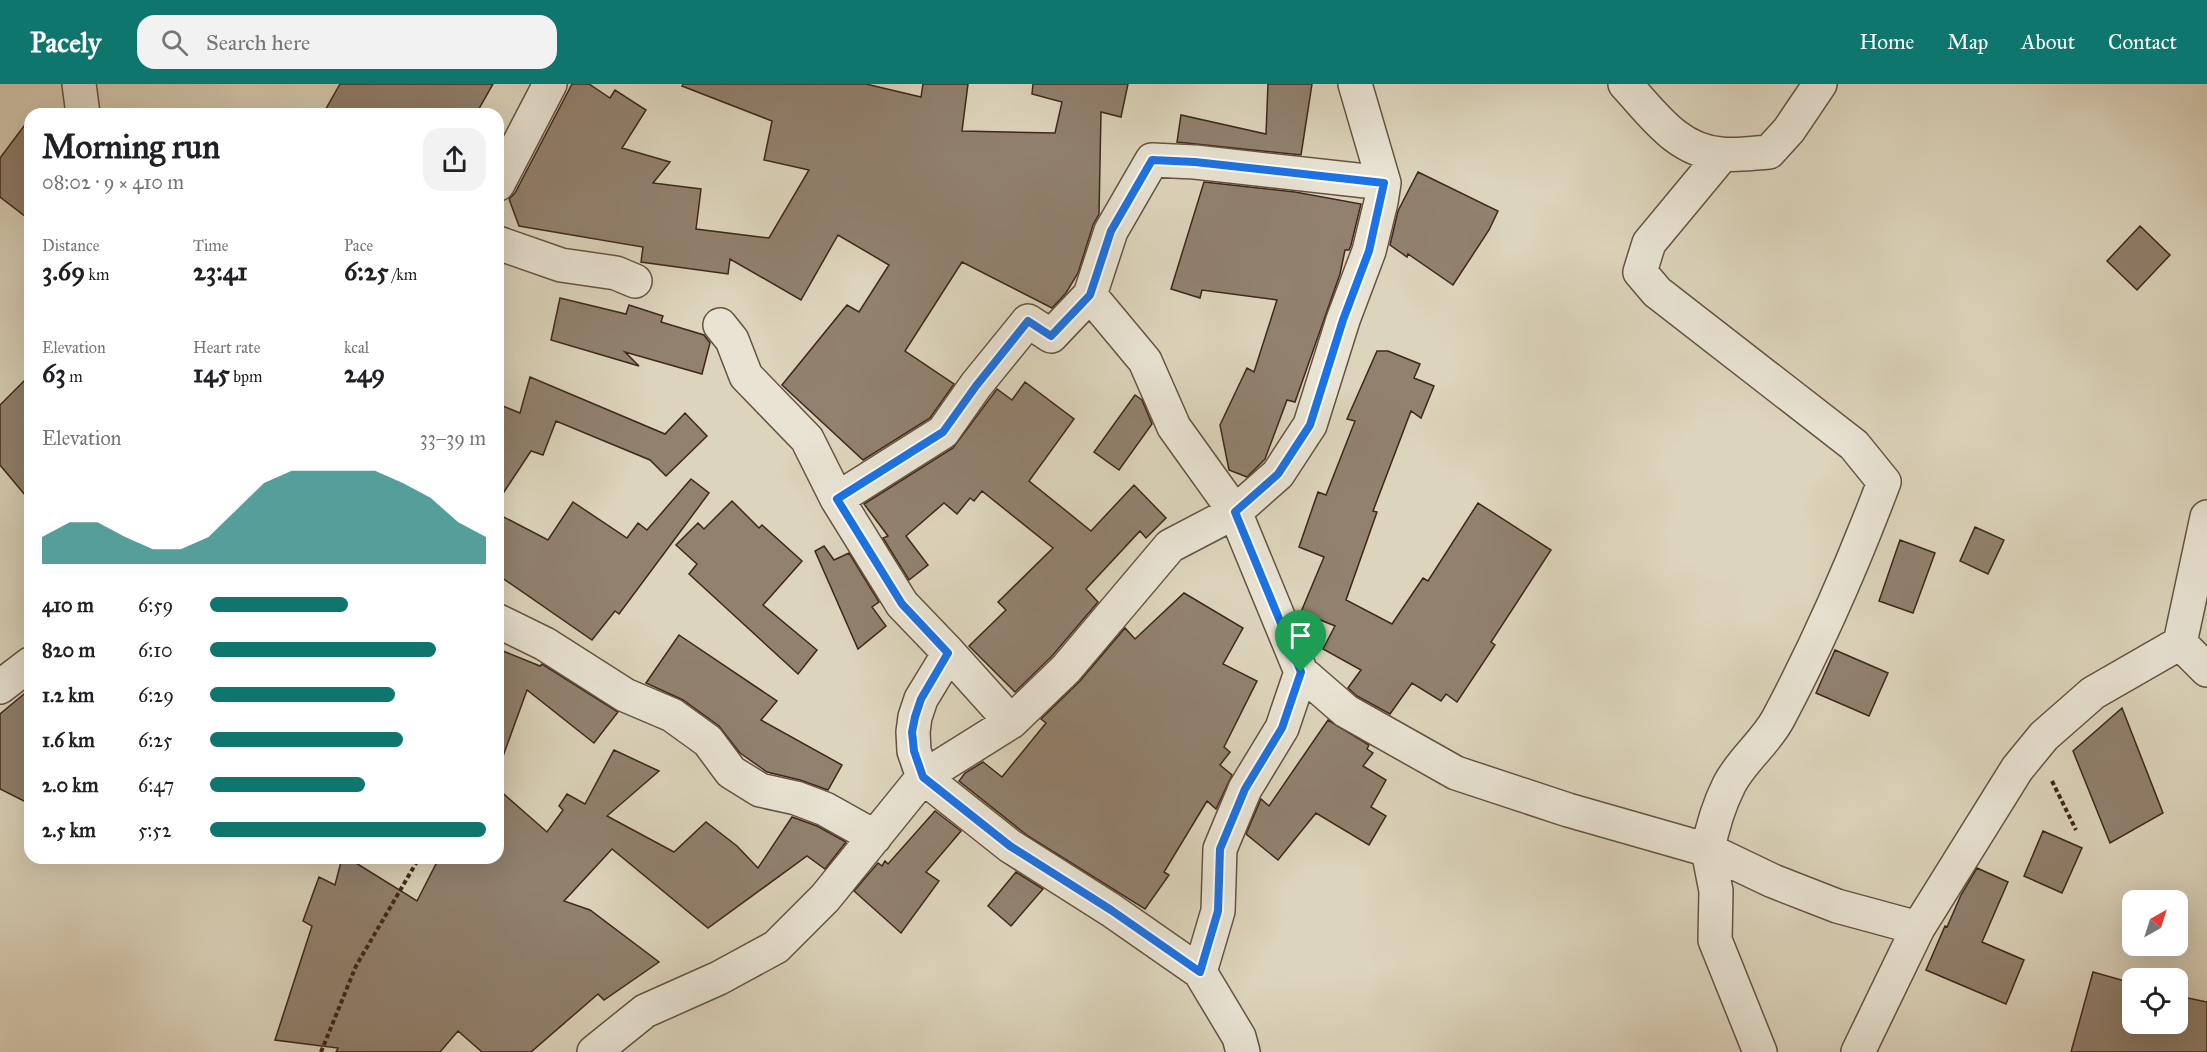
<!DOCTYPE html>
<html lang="en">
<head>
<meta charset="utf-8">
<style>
  :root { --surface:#fff; --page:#f2f2f2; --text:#202124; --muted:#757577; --accent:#0f766e }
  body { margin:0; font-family:"IM FELL Great Primer",serif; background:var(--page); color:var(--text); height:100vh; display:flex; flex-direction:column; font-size:22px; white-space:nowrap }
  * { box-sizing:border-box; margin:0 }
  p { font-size:20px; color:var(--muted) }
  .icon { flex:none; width:33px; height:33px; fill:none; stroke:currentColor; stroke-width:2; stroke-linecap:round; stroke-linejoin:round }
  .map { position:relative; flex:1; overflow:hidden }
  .drawer { position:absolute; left:24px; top:24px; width:480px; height:756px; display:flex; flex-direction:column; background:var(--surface); border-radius:18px; box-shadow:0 6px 24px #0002 }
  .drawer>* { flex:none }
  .needle { width:39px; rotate:39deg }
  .tools { position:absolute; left:2122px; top:806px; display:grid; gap:12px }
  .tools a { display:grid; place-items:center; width:66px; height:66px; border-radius:12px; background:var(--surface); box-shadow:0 6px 24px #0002; font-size:30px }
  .pin { position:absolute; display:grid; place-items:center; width:51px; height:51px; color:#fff; margin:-62px -26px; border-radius:50% 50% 50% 0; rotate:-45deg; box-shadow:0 0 6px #0007 }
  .pin .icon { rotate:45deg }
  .round { display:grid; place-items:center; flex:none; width:63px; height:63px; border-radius:18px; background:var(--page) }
  .headline { display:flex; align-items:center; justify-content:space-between; height:102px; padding:0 18px }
  h1 { font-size:33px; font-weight:800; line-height:45px }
  .figures { display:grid; grid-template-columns:repeat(3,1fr); gap:9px; height:102px; padding:6px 18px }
  .figures div { display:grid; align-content:center }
  .figures b { font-size:26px; font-weight:800 }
  .figures small { font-size:16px; font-weight:400 }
  .figures p { font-size:16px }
  .chart { height:168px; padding:12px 18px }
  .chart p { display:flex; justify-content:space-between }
  .chart svg { width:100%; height:108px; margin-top:6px; fill:var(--accent); opacity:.7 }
  ul { padding:0 18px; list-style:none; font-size:20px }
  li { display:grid; grid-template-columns:96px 72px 1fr; align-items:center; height:45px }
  li i { height:15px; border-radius:8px; background:var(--accent) }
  header { display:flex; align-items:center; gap:36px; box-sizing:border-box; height:84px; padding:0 30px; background:var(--accent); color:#fff }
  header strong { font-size:28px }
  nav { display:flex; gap:33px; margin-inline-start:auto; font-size:21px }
  .search { width:420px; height:54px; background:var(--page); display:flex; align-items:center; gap:15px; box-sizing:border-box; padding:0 21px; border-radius:18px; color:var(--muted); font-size:22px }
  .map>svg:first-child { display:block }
</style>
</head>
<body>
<header>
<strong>Pacely</strong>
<div class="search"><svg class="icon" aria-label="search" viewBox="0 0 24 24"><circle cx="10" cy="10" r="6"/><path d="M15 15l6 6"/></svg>Search here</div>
<nav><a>Home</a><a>Map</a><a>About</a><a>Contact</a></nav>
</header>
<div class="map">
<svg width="2207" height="968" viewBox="0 0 2207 968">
  <rect width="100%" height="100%" fill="#dcd4bb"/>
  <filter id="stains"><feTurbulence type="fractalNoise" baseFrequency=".00333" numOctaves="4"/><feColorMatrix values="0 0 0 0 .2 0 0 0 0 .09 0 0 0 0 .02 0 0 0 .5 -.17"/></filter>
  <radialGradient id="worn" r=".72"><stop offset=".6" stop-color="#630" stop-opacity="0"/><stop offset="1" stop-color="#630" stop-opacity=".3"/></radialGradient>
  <path fill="#91816e" stroke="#3f271b" stroke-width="1.5" d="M340 0H493L476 30H323Z
    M572 0H589L610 14 615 6 646 26 622 64 670 78 653 99 701 105 696 145 769 154 809 86 764 76 772 37 682 2 683 0H866L921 13 923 0H968L962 47 1055 49 1062 18 1032 10 1033 0H1128L1121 33 1101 28 1099 130 1093 141 1078 189 1066 209 1052 224 962 178 905 267 954 300 930 334 863 376 782 301 847 221 859 228 889 181 838 151 801 216 730 175 728 190 641 178 643 163 519 142 509 115 515 109Z
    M1268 0H1312L1301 71 1177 58 1181 31 1266 50Z
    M30 34V136L0 113V74Z
    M1418 88 1498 127 1489 146 1453 201 1408 170 1407 173 1390 161 1398 127Z
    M1204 98 1295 108 1361 120 1351 161 1349 166H1345L1340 190 1295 318 1287 316 1265 375 1247 393 1229 386 1220 341 1247 284 1254 288 1277 216 1202 206 1200 214 1171 205Z
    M2140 142 2170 171 2137 206 2107 177Z
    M560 214 626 230 629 221 663 232 661 238 704 251 710 259 702 290 625 268 639 282 551 256Z
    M1377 267H1388L1420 280 1414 294 1434 302 1421 334 1411 327 1373 427 1377 428 1346 516 1392 540 1423 494 1428 497 1478 419 1551 466 1491 558 1495 561 1457 618 1446 610 1441 617 1412 599 1390 630 1357 612 1348 604 1361 586 1323 565 1335 542 1301 528 1324 473 1299 463 1318 408 1326 411 1355 337 1347 335Z
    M30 291V417L0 381V321Z
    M530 293 665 350 685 329 707 352 666 392 650 376 556 337 543 371 531 367 498 417V320L520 329Z
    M1025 298 1074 335 1029 397 1091 447 1134 401 1166 434 1146 454 1140 447 1086 505 1098 518 1052 572 1015 608 969 562 1006 526 998 518 1053 464 982 407 974 417 970 414 957 430 944 419 906 452 928 481 909 496 883 454 888 452 864 420 953 364 997 305 1012 316Z
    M1135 311 1142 316 1152 340 1119 386 1094 368Z
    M691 395 709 409 619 530 615 527 592 556 498 491V430L548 456 573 418 627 454 638 439 647 446Z
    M732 417 759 444 762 441 802 477 763 521 817 566 798 590 689 490 697 480 676 461 698 439 704 445Z
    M1975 443 2004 456 1988 490 1960 477Z
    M1900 456 1935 469 1913 529 1879 517Z
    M824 462 834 476 849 469 879 518 872 523 886 542 858 565 815 467Z
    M1184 509 1243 544 1223 580 1257 597 1224 663 1230 668 1220 681 1232 691 1216 725 1207 717 1164 788 1169 791 1145 825 1028 752 959 697 965 689 983 678 1002 693 1046 639 1041 635 1080 597 1125 544 1135 555Z
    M679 551 777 617 761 636 842 681 828 706 800 696 767 688 740 669 719 642 683 616 646 599Z
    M498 565 540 582 542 580 618 628 594 659 527 606 502 675 498 674Z
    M1835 566 1888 589 1869 632 1816 609Z
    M30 605V720L0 705V630Z
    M2122 624 2163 729 2110 759 2073 667Z
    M1328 636 1369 661 1367 665 1373 669 1363 682 1386 696 1371 723 1386 732 1369 761 1316 729 1278 776 1246 750 1261 715 1269 722Z
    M614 666 659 687 607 732 674 768 706 738 737 762 758 784 792 733 817 742 846 758 825 785 807 772 708 844 612 765 564 817 590 826 659 878 604 916 598 910 531 968H482L458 947 440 968H336L338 964 275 956 312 842 303 837 319 793 335 801 342 774H348L417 817 439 774H498V705L547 748 563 726 559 722 567 710 585 720Z
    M935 727 961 747 926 788 939 797 901 849 854 807 878 779 882 782 885 777 888 780Z
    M2043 747 2082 764 2062 809 2024 792Z
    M1977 784 2008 798 1982 858 2024 876 2006 920 1926 886 1945 842 1947 843 1961 811Z
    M1016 788 1043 805 1011 842 988 822Z
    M2093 888 2132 899 2133 939H2178V912L2207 918V968H2071Z"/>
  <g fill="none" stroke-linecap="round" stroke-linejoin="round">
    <g stroke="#665243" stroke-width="36">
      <path id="minor" d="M79 0 83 30
        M1625 0C1653 30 1677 67 1721 70 1737 72 1753 69 1769 68L1789 46 1820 0
        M1722 71 1649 159 1640 188 1657 208 1854 361 1884 398C1853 480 1819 558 1778 635 1765 659 1741 677 1729 701 1719 721 1712 744 1708 766L1773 797 1837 822 1918 844
        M498 100 550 0
        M498 159 561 181 616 189 635 197
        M720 241 732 256 746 292 807 355 837 415 902 520 949 569
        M837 415 943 348 976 301 1028 237 1051 252 1090 211
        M498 537 545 560 625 611 672 631 708 657 731 688 760 706 796 714 825 725 875 753
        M2180 559 2207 433
        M1301 588 1346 627 1456 689 1568 726 1708 766 1716 807 1715 856 1760 968
        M0 603 30 580
        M1011 638 949 569 921 615 915 633 913 648 914 667 923 693 1010 762 1111 826 1200 888
        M594 968 645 927 719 894 776 863 825 814 923 693 1011 638 1066 585 1170 462 1235 428 1278 390 1310 341 1343 236 1369 167 1381 118 1384 99 1355 0
        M1243 968 1239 953 1200 888 1218 827 1220 765 1245 705 1282 644 1301 588 1235 428 1174 343 1145 277 1090 211 1111 147 1152 76 1195 78 1384 99
        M1858 968 1918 844 2017 685 2044 652 2093 609 2180 559 2207 586"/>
    </g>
    <path stroke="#3f271b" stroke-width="4" stroke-dasharray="4.5 3" stroke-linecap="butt" d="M2052 697 2076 746
      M321 968 356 882 419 774"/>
    <use href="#minor" stroke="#e8e3d3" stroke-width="33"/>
  </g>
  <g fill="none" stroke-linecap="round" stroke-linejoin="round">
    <g stroke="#fff" stroke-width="12">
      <path id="route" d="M1152 76 1195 78 1384 99 1369 167 1343 236 1310 341 1278 390 1235 428 1301 588 1282 644 1245 705 1220 765 1218 827 1200 888 1111 826 1010 762 923 693 914 667 912 648 915 633 921 615 948 569 902 520 837 415 943 348 976 302 1028 237 1051 252 1090 211 1111 147Z"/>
    </g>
    <use href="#route" stroke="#1a73e8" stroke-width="8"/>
  </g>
  <rect width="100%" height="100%" filter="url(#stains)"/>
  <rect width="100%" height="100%" fill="url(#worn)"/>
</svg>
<div class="tools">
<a><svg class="needle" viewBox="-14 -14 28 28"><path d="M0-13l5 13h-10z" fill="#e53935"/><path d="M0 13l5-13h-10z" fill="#757577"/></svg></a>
<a><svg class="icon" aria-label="locate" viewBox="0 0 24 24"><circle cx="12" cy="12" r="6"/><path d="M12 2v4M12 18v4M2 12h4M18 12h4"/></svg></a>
</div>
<div class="pin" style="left:1301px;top:588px;background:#1e9e55"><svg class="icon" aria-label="arrive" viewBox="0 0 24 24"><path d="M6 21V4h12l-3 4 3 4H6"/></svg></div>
<section class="drawer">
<div class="headline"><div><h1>Morning run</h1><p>08:02 · 9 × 410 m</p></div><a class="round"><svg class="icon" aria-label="share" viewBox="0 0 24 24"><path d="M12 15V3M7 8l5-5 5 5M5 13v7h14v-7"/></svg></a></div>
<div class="figures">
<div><p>Distance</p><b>3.69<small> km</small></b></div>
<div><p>Time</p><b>23:41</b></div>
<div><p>Pace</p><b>6:25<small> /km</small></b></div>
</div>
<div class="figures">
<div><p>Elevation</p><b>63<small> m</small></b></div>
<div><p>Heart rate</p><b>145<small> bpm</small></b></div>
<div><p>kcal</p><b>249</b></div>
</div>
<div class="chart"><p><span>Elevation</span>33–39 m</p>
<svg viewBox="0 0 160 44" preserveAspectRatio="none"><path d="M0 44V33L10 27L20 27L30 33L40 38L50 38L60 33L70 22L80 11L90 6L100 6L110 6L120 6L130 11L140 17L150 27L160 33V44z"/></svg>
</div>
<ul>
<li><b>410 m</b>6:59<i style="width:50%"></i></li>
<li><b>820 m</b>6:10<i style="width:82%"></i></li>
<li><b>1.2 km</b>6:29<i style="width:67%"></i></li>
<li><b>1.6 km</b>6:25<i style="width:70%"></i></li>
<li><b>2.0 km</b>6:47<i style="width:56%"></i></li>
<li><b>2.5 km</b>5:52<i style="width:100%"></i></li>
</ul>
</section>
</div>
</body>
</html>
